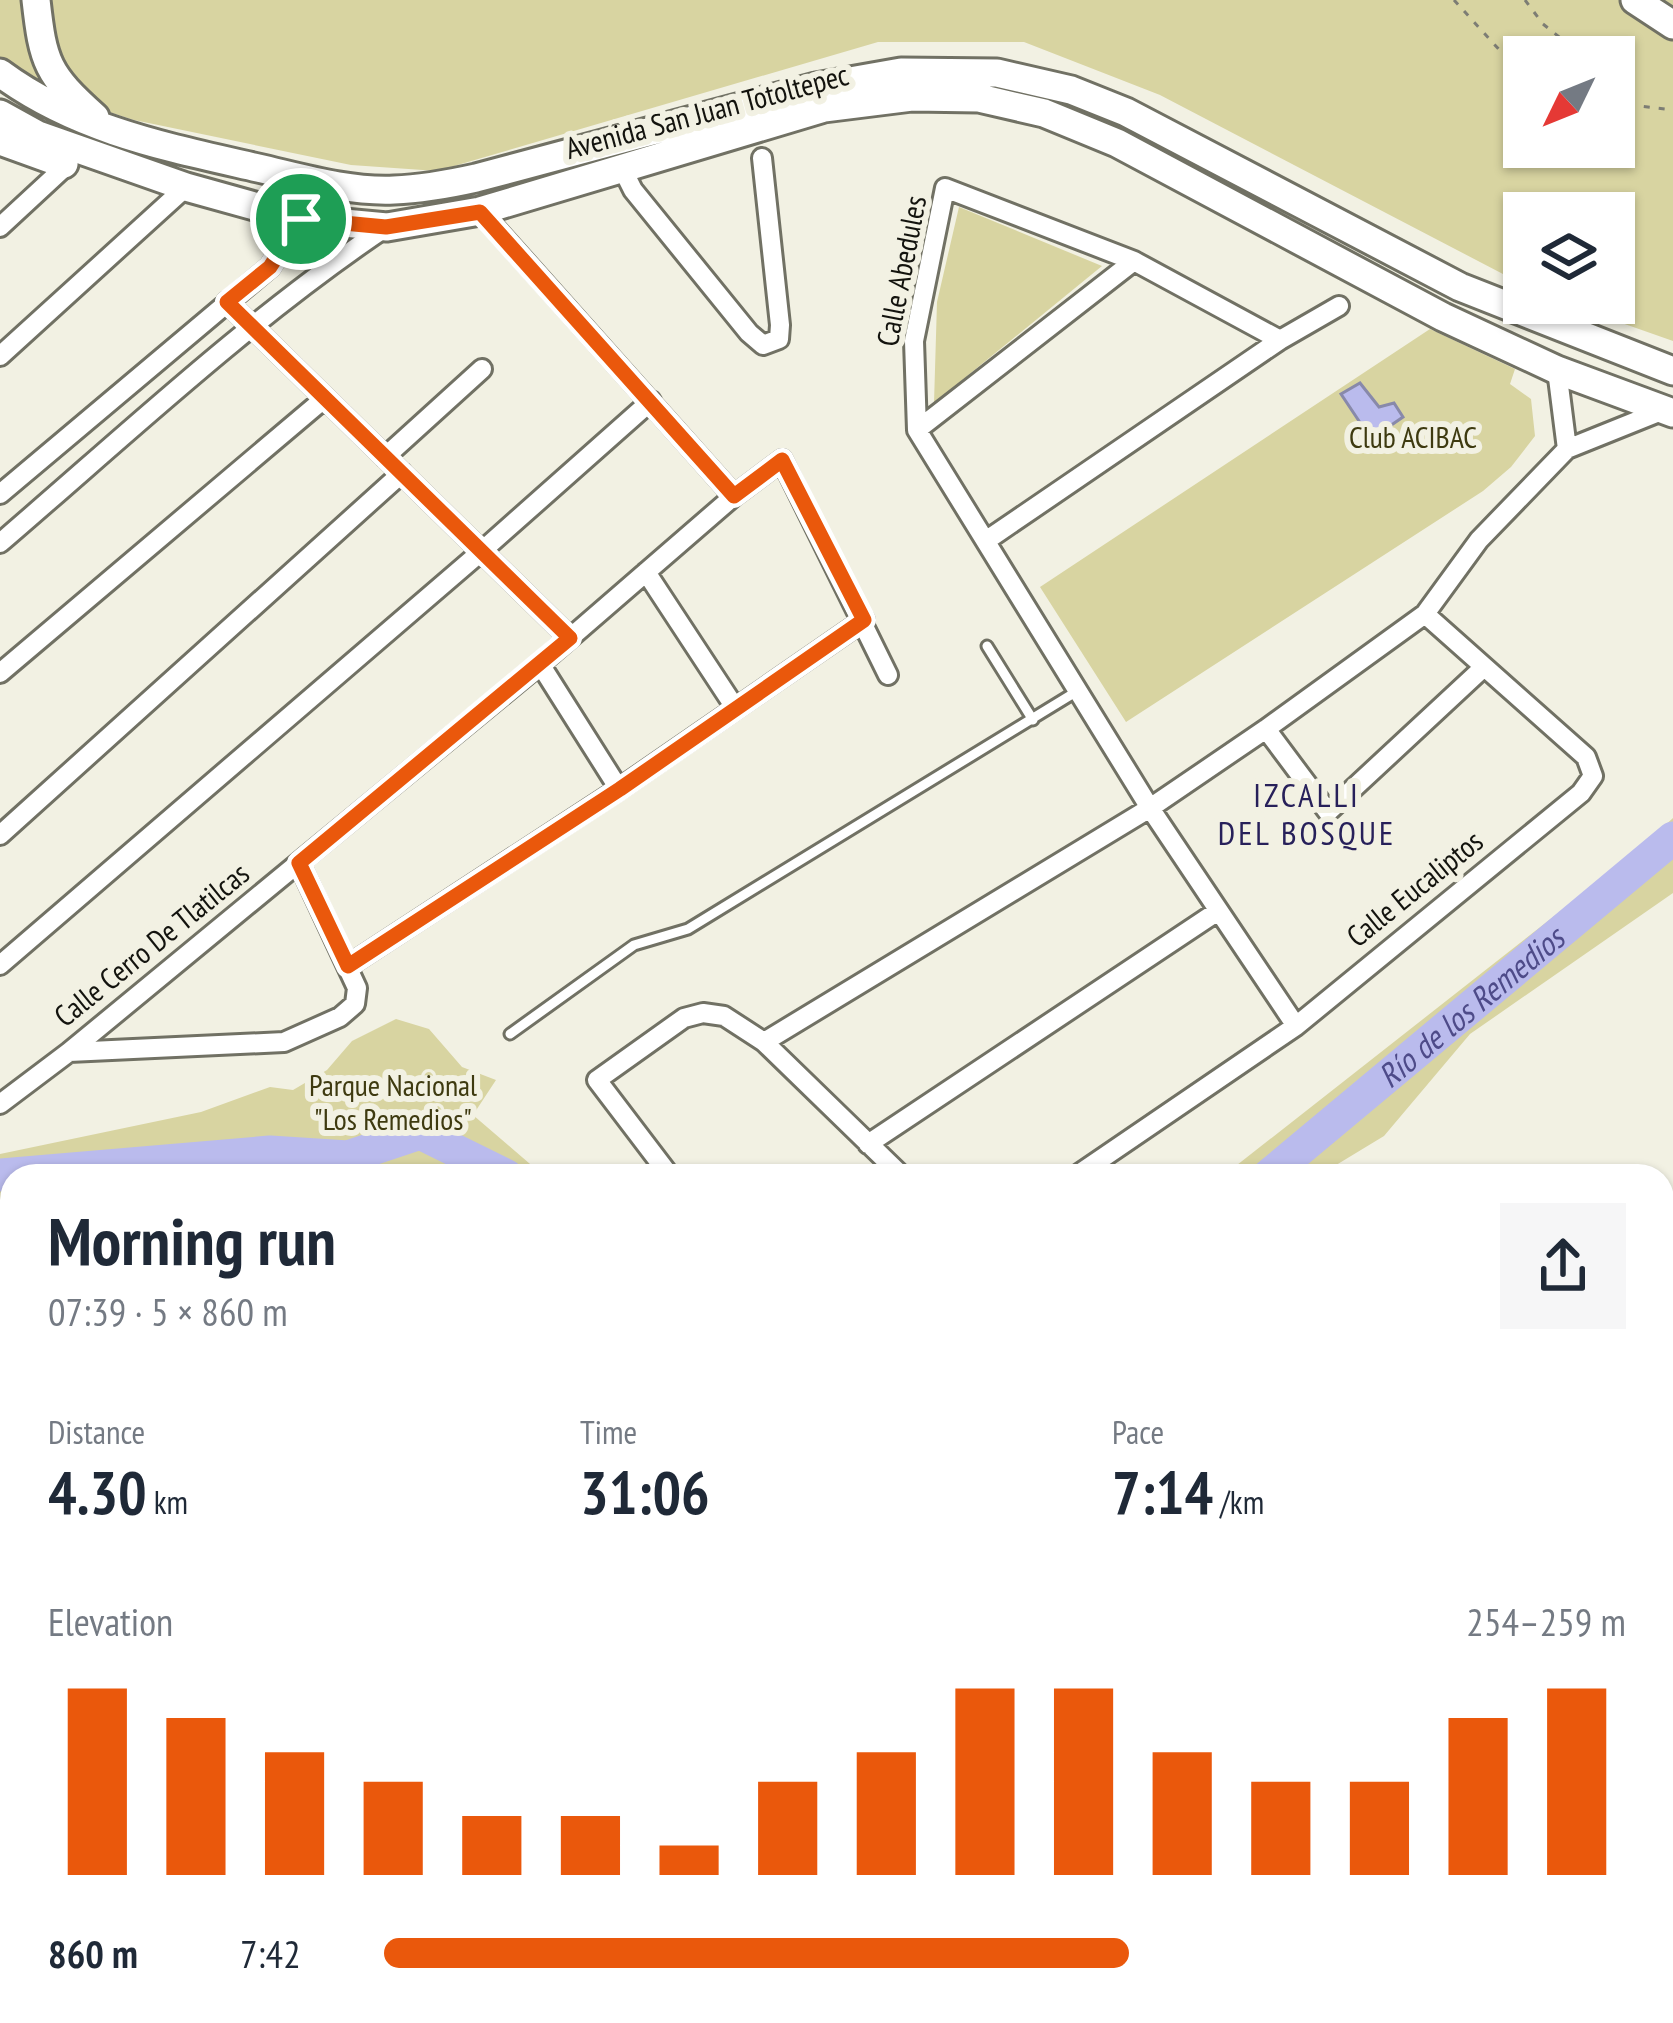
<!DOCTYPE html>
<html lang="en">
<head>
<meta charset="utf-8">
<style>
  :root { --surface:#fff; --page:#f6f6f7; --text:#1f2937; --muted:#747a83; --accent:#ea580c }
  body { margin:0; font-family:"PT Sans Narrow",sans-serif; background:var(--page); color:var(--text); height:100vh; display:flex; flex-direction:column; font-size:45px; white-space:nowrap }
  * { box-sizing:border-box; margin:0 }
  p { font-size:39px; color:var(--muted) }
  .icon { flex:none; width:66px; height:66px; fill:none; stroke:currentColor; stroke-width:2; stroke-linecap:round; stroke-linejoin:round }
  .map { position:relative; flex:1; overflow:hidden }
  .drawer { position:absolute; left:0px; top:1164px; width:1674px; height:861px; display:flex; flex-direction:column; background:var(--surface); border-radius:36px 36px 0 0; box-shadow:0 3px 9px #0004 }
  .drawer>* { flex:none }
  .needle { width:78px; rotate:227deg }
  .controls { position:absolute; left:1503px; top:36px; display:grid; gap:24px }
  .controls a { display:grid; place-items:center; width:132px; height:132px; border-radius:0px; background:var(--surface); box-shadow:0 3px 9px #0004; font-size:60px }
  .pin { position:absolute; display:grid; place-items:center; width:102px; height:102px; color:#fff; margin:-51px; border:6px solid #fff; border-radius:50%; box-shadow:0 3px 12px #0007 }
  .round { display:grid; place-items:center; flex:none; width:126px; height:126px; border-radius:0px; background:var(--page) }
  .head { display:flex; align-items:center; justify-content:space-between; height:204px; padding:0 48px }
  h1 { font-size:66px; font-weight:700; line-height:90px }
  .stats { display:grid; grid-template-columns:repeat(3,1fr); gap:18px; height:204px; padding:12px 48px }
  .stats div { display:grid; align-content:center }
  .stats b { font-size:60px; font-weight:700 }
  .stats small { font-size:33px; font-weight:400 }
  .stats p { font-size:33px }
  .chart { height:336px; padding:24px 48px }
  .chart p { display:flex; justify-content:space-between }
  .chart svg { width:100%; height:216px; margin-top:12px; stroke:var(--accent); stroke-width:6 }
  ul { padding:0 48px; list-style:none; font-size:39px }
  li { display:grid; grid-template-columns:192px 144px 1fr; align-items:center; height:90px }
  li i { height:30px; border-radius:15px; background:var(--accent) }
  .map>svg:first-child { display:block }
</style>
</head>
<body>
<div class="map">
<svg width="1673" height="2023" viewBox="0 0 1673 2023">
  <rect width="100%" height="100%" fill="#f2f1e3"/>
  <path fill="#d8d4a1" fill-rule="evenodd" d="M0 0H1673V341L1565 303H1614V213H1524V285L1160 95 1024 42H878L437 171 351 165 134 120 38 89 0 63ZM1524 57H1614V147H1524Z
    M959 207 1102 266 934 403 937 302Z
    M1430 329 1515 369 1510 384 1531 399 1535 436 1511 467 1483 491 1126 722 1040 587Z
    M1673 818V893L1470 1034 1384 1136 1318 1176H1223L1636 852Z
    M396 1019 429 1029 462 1067 496 1080 473 1115 544 1176H12V2013H970L978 2023H0V1154L201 1112 270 1087 293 1090 327 1070 352 1041Z
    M1662 1716 1673 1735V2023H1001L994 2013H1662Z"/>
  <path fill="#babbed" stroke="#8889aa" stroke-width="3" d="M1360 383 1379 407 1394 403 1403 417 1371 439 1341 394Z"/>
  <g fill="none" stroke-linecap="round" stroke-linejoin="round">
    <g stroke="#babbed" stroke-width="33">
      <path d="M0 1175 270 1152 348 1157 420 1133 507 1176"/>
      <path id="s1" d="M1268 1176 1673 838"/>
    </g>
    <g stroke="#717164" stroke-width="15">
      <path id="service" d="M987 646 1033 720
        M510 1034 634 945 688 929 1079 690
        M977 2013 985 2023
        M1018 2013 1027 2023
        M1076 2013 1083 2023
        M1115 2013 1120 2023"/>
    </g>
    <g stroke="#717164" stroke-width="24">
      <path id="minor" d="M622 168 633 190 749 333 763 345 779 339 780 325 762 158
        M480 211 734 496
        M0 227 67 165
        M227 302 570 638
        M1280 340 1134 261 945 188 914 341 917 430 1150 808 1296 1026
        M0 356 186 187
        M1557 370 1567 449
        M917 430 1134 261
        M385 457 482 369
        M0 494 270 267 301 219
        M987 540 1280 340 1339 306
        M0 543C126 435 248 320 386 227
        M646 572 734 706
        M540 664 619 789
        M0 673 325 398
        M1266 729 1328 812 1484 667
        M0 835 402 473
        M0 965 483 550 651 401
        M348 966 619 789 864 620
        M764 1042 1150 808 1266 729 1425 614 1479 540 1567 449 1664 410
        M69 1052 284 1042 340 1017 355 1004 357 988 299 863
        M0 1104 69 1052 540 664 734 496 782 460 888 675
        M868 1144 1218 911
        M670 1176 597 1080 684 1018 703 1013 724 1016 764 1042 902 1176
        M1076 1176 1296 1026 1581 793 1593 776 1586 757 1425 614
        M1662 1603 1673 1605"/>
    </g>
    <g stroke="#717164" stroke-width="33">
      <path id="secondary" d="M36 0C43 63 47 74 95 117
        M1635 0 1673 25
        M0 73C77 130 166 147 258 168 302 178 348 192 394 190 422 189 449 184 476 178L816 87 901 72 997 73 1071 90 1126 112 1460 287 1673 371
        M0 114 38 135 186 187 301 219 387 227 480 211 824 108 912 97 979 98 1044 113 1117 143 1443 317 1557 370 1673 413
        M0 141 64 164
        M1662 1514 1673 1490
        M1662 1665 1673 1678"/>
    </g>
    <path stroke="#7d7d74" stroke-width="3" stroke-dasharray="6 9" stroke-linecap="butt" d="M1454 0 1524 77
      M1525 0 1543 24 1584 57
      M1614 87 1629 102
      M1614 103 1673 110
      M0 1310 12 1299
      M0 1411 12 1416
      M287 2013 291 2023
      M695 2013 715 2023
      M772 2013 775 2023
      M1 2023 12 2004"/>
    <use href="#service" stroke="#fff" stroke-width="9"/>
    <use href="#minor" stroke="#fff" stroke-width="18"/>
    <use href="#secondary" stroke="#fff" stroke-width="27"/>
  </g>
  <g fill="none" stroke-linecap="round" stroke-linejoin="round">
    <g stroke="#fff" stroke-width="24">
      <path id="route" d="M480 212 734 496 782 460 864 620 620 789 348 966 299 863 570 638 227 302 270 267 301 219 386 227Z"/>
    </g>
    <use href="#route" stroke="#ea580c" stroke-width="15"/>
  </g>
  <g text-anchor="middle" stroke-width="12" stroke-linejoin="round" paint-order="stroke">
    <g font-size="30" fill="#13130e" stroke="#f2f1e3">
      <text transform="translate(707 112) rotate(-15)" y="10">Avenida San Juan Totoltepec</text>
      <text transform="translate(902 271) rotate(-79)" y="10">Calle Abedules</text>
      <text transform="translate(1415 889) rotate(-39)" y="10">Calle Eucaliptos</text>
      <text transform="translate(152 945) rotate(-39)" y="10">Calle Cerro De Tlatilcas</text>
    </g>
    <g font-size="30" fill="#3e3a10" stroke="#f2f1e3">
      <text x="1413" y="448">Club ACIBAC</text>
      <text x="393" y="1096">Parque Nacional<tspan x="393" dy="34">"Los Remedios"</tspan></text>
    </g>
    <g font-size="33" letter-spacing="3" fill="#27205a" stroke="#f2f1e3">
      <text x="1307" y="807">IZCALLI<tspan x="1307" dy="38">DEL BOSQUE</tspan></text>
    </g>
    <g font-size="33" font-style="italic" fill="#4e4b89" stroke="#f2f1e3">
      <text dy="12" stroke="none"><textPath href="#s1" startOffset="264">Río de los Remedios</textPath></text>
    </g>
  </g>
</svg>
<div class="controls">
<a><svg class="needle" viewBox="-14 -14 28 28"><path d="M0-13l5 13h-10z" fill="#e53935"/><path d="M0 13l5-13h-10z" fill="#747a83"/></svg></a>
<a><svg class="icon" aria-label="layers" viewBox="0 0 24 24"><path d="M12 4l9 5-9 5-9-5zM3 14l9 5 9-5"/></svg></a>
</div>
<div class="pin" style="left:301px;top:219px;background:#1e9e55"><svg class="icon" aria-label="arrive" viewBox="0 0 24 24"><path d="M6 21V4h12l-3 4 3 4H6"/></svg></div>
<section class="drawer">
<div class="head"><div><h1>Morning run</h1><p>07:39 · 5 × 860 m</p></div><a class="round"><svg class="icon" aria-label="share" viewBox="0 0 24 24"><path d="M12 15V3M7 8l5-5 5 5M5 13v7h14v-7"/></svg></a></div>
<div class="stats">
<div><p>Distance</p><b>4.30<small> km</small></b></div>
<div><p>Time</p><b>31:06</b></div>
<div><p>Pace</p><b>7:14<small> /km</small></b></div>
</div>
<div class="chart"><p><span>Elevation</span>254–259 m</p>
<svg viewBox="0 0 160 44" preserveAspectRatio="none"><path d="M5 44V6M15 44V12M25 44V19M35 44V25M45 44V32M55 44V32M65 44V38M75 44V25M85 44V19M95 44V6M105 44V6M115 44V19M125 44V25M135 44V25M145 44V12M155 44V6"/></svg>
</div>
<ul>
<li><b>860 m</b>7:42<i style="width:60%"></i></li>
</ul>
</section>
</div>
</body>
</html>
